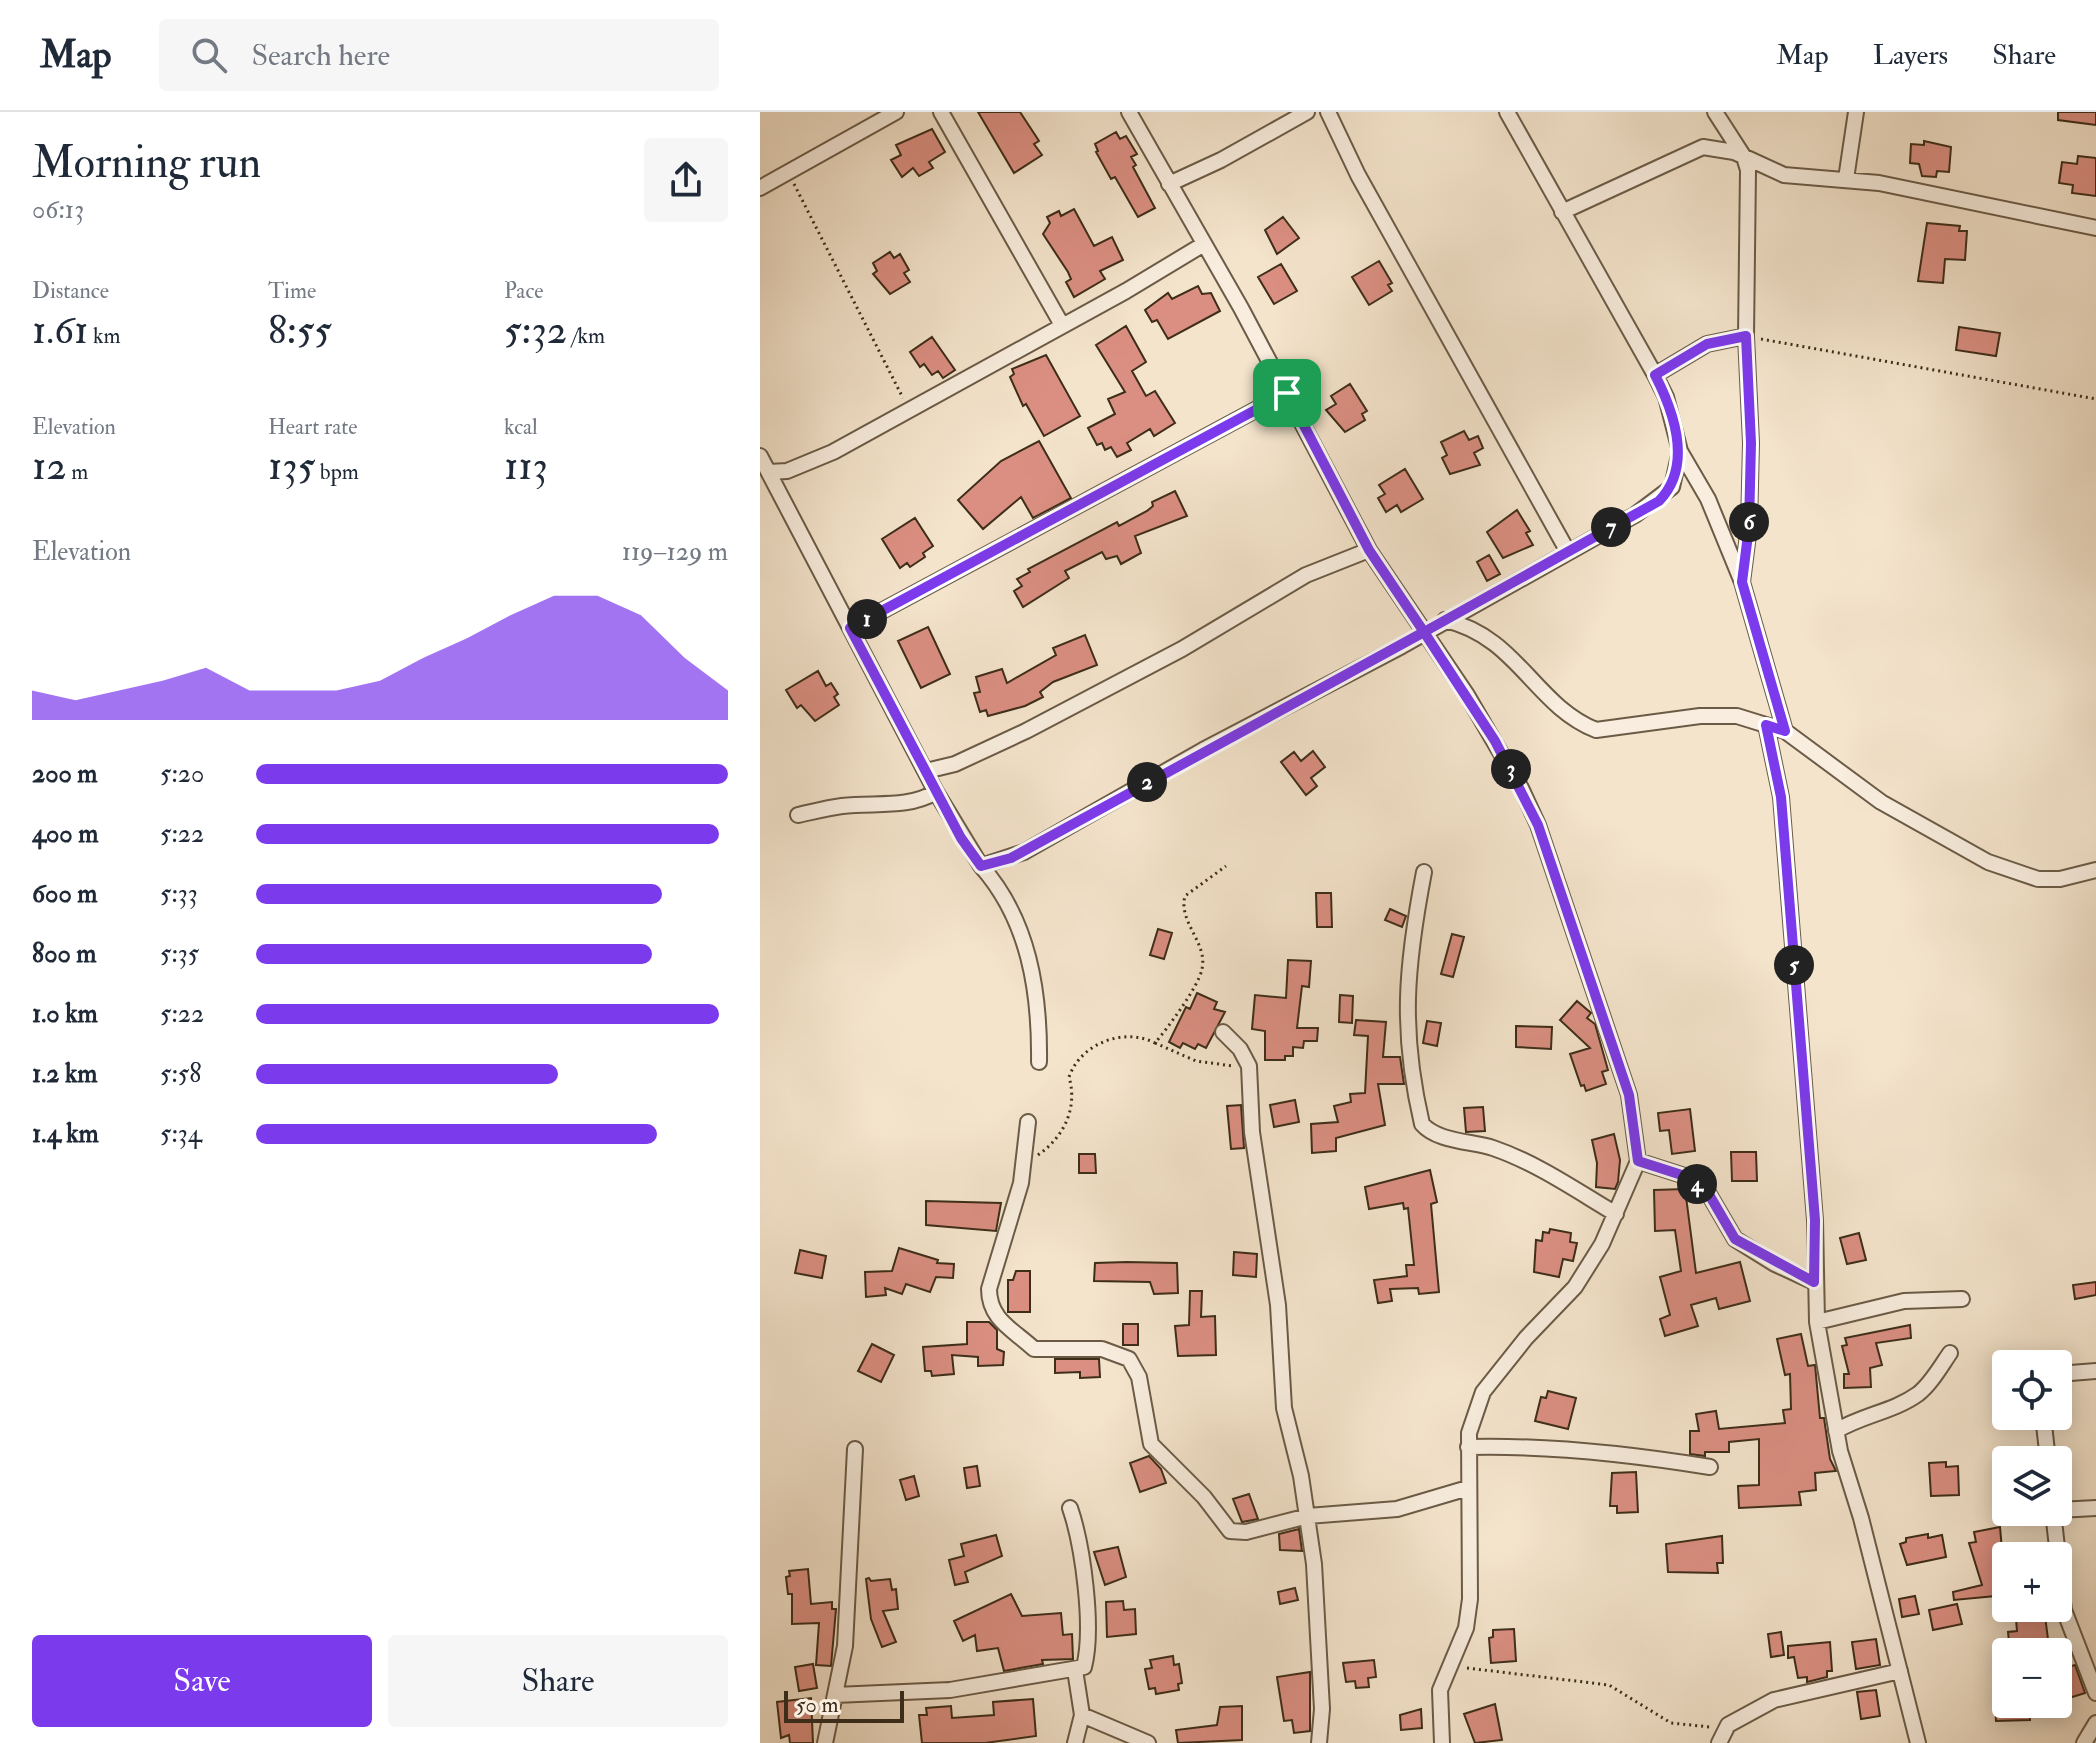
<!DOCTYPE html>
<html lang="en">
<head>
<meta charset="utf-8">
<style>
  :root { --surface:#fff; --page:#f6f6f7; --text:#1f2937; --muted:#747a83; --line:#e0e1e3; --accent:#7c3aed }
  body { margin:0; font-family:"IM FELL Double Pica",serif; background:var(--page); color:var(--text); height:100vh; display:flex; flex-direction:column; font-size:30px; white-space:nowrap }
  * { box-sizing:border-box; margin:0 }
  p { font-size:26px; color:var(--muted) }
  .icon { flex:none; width:44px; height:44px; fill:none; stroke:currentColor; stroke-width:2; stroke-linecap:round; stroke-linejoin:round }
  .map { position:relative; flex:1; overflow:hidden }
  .drawer { display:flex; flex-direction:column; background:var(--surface); width:760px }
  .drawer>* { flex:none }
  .buttons { position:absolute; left:1232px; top:1238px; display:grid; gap:16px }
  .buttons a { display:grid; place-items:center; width:80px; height:80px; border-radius:8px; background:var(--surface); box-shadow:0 4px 20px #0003; font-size:40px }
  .scale { position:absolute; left:24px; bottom:20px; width:120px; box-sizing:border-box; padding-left:8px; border:4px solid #3d2d19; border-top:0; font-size:22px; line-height:28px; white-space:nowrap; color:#3d2d19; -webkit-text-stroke:6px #f8edde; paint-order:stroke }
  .pin { position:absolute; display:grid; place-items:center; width:68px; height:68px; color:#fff; margin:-34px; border-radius:16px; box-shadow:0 4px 12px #0006 }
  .km { position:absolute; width:40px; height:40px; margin:-20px; border-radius:50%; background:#222; color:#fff; font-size:22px; line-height:40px; text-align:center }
  .round { display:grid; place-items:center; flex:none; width:84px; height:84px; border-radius:8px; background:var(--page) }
  .headline { display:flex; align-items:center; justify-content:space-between; height:136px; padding:0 32px }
  h1 { font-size:44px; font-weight:600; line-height:60px }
  .stats { display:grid; grid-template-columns:repeat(3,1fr); gap:12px; height:136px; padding:8px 32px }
  .stats div { display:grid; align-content:center }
  .stats b { font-size:40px; font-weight:600 }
  .stats small { font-size:22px; font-weight:400 }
  .stats p { font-size:22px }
  .chart { height:224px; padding:16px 32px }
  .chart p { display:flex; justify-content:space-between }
  .chart svg { width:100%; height:144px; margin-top:8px; fill:var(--accent); opacity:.7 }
  .cta { display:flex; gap:16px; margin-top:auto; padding:16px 32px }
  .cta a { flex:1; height:92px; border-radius:8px; background:var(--accent); color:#fff; font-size:32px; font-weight:600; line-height:92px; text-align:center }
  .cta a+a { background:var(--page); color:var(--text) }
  ul { padding:0 32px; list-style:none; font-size:26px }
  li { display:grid; grid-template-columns:128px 96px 1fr; align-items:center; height:60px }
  li i { height:20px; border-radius:10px; background:var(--accent) }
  header { display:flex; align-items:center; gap:48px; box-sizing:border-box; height:112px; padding:0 40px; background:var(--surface); border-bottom:2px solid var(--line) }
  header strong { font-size:38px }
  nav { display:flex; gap:44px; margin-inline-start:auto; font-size:28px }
  .search { width:560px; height:72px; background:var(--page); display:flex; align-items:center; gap:20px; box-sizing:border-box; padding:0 28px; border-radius:8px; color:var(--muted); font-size:30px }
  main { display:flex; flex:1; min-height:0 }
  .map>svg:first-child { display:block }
</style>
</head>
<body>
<header>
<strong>Map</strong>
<div class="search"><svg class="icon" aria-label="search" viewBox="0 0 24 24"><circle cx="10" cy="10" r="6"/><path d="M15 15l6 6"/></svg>Search here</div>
<nav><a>Map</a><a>Layers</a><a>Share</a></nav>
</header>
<main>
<section class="drawer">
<div class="headline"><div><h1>Morning run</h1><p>06:13</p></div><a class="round"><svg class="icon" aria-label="share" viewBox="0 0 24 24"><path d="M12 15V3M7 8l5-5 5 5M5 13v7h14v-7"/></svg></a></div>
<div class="stats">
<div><p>Distance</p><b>1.61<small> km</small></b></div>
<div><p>Time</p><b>8:55</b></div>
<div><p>Pace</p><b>5:32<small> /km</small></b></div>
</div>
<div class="stats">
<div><p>Elevation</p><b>12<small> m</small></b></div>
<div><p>Heart rate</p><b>135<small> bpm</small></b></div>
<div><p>kcal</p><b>113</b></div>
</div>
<div class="chart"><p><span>Elevation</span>119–129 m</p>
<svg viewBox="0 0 160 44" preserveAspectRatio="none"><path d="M0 44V35L10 38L20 35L30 32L40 28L50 35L60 35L70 35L80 32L90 25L100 19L110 12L120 6L130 6L140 12L150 25L160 35V44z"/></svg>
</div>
<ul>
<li><b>200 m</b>5:20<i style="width:100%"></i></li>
<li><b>400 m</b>5:22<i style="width:98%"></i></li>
<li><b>600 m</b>5:33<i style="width:86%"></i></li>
<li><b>800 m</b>5:35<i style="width:84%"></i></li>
<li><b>1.0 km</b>5:22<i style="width:98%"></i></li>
<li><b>1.2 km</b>5:58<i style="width:64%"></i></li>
<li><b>1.4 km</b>5:34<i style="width:85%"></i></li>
</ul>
<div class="cta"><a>Save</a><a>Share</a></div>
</section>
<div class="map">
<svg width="1336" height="1631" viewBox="0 0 1336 1631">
  <rect width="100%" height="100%" fill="#f4e4cc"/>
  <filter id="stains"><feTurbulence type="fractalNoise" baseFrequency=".0025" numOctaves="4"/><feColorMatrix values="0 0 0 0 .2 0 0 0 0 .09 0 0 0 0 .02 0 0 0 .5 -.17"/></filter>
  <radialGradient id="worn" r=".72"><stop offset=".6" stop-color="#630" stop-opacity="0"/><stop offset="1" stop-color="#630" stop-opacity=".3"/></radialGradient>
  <path fill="#db8f82" stroke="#3d2d19" stroke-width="2" d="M218 0H260L279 29 274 32 282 43 254 61Z
    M1298 0H1336V13L1298 8Z
    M172 17 185 40 169 50 173 56 159 64 153 56 142 65 131 48 141 43 136 33Z
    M356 20 360 27 366 24 377 42 371 45 376 53 373 55 395 96 378 105 355 65 351 67 336 40 338 39 335 32Z
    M1164 29 1191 35 1189 60 1177 59 1176 65 1162 64 1159 52 1150 51 1151 32 1164 33Z
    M1318 44 1336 46V84L1312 81 1313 73 1299 71 1302 50 1317 52Z
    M314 97 334 134 352 125 363 148 340 159 345 167 314 185 306 170 311 167 308 160 283 122 290 111 287 105 299 99 301 104Z
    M523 105 539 126 517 142 505 118Z
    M1167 111 1200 114 1199 119H1207L1205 148 1185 147 1183 171 1158 169Z
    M130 140 134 146 140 142 149 158 144 161 150 170 130 182 113 162 117 159 113 151Z
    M619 149 632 171 628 173 632 179 609 193 592 165Z
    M521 152 537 179 514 192 498 165Z
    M438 174 442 182 451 181 460 199 408 227 397 208 392 210 385 198 408 181 412 187Z
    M366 214 386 250 372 259 386 284 395 279 415 311 394 324 390 317 367 331 371 338 357 345 351 335 345 338 342 331 337 333 328 316 355 302 348 287 365 280 336 233Z
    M1199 215 1240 221 1236 244 1196 238Z
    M172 225 195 258 183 266 178 259 172 263 164 252 160 255 150 240Z
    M286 243 320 304 284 324 266 292 263 294 250 265 254 262 252 257Z
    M590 272 607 299 602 302 605 308 585 320 566 298 576 292 571 284Z
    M704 319 709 328 718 324 723 336 714 341 720 353 690 362 682 346 687 343 681 330Z
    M279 329 311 386 273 406 261 385 223 417 198 388 241 349Z
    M645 357 663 387 641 400 637 393 626 400 618 386 625 382 619 373Z
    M415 379 427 404 375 424 381 441 361 452 357 444 346 447 342 440 305 459 309 466 263 495 254 479 262 474 257 467 270 460 268 457 357 410 359 414 387 399 393 394 392 390Z
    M757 398 770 419 766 421 773 433 743 446 727 420Z
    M155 406 173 434 163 441 165 445 150 455 147 451 140 456 122 427Z
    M729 443 740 462 727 469 717 450Z
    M168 515 190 562 161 576 138 529Z
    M325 523 337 553 293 570 280 580 283 585 265 594 228 604 226 598 220 600 214 581 220 580 216 565 242 557 247 571 296 543 293 536Z
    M58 559 66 574 71 571 78 582 74 585 79 593 55 609 41 593 37 596 26 578Z
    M553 639 565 655 551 666 557 674 546 683 521 650 534 640 541 649Z
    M556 781H571L572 815H557Z
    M630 797 646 804 642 815 625 808Z
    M398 817 412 821 404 847 390 843Z
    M692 822 704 825 693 865 681 862Z
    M528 848 551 849 549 875 542 874 537 916H558L557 929H544L543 936 533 935V944H525V948H505V919L492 917 495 883 526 886Z
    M437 881 457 890 454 897 465 900 446 936 438 932 435 937 423 931 420 936 409 930 426 895 430 897Z
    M580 883 593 884 592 911 579 910Z
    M817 889 831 901 827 906 835 912 848 958 842 960 846 972 826 979 824 973 821 974 810 942 830 936 800 908Z
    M596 908 626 910 623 945H640L644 972H618L625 1013 576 1026V1039L552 1041 551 1012 578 1010 574 994 591 990 590 982 605 981 608 924 594 923Z
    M667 909 681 911 677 934 663 931Z
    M756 914 792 915 791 937 756 935Z
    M535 988 539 1010 514 1015 510 993Z
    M481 993 484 1036 471 1037 467 994Z
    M723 995 725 1019 706 1020 704 996Z
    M930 997 935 1039 912 1042 909 1018 900 1019 898 1001Z
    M854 1022 860 1048 858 1070 855 1077 836 1075 837 1051 832 1028Z
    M971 1040H996L997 1069H972Z
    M319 1042H335L336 1061H319Z
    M670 1058 677 1090 671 1092 679 1180 659 1182 658 1176 630 1177 632 1189 618 1191 614 1168 647 1164 646 1153H654L648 1096 644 1097 643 1091 609 1097 605 1075Z
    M925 1077 936 1161 980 1150 990 1189 959 1197 956 1186 931 1193 938 1214 905 1224 900 1207 910 1203 900 1165 921 1159 915 1118 895 1119 894 1078Z
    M166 1089 241 1091 236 1119 166 1113Z
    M790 1117 811 1121 810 1130 817 1131 813 1149 803 1147 799 1165 774 1160 776 1128 782 1129 783 1120 789 1121Z
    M1099 1121 1106 1148 1087 1152 1080 1126Z
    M139 1136 178 1148 177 1151 194 1152 193 1166 176 1165 170 1180 146 1172 142 1182 125 1176 126 1183 106 1185 105 1160 132 1159Z
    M40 1138 66 1144 62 1166 35 1161Z
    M474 1140 497 1142 496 1165 473 1163Z
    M367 1150 417 1151 418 1181 394 1182 390 1170 334 1169 335 1151Z
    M256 1159H270V1200H248V1168H253Z
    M1336 1170V1183L1315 1187 1313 1173Z
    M430 1179H442L441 1205 455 1204 456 1243 418 1244 415 1214 429 1213Z
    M207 1210H229L237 1218V1237L244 1240 243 1253 218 1254V1245L192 1243 194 1262 172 1264 171 1259H165L163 1235 207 1232Z
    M363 1212H378V1233H363Z
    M1150 1213 1151 1226 1116 1231 1122 1253 1110 1256 1111 1275 1084 1276V1262H1089L1082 1234 1087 1233 1085 1226Z
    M1041 1222 1048 1254 1055 1253 1060 1306H1064L1070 1347 1076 1359 1055 1361 1056 1378 1039 1380 1041 1393 979 1396 978 1374 999 1373V1327L969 1330V1340H945V1344L930 1342V1319H939L936 1302 956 1299 959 1317 1025 1311 1023 1298 1031 1297 1030 1262 1025 1263 1017 1227Z
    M112 1232 134 1243 121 1270 98 1259Z
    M295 1247H339L340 1265 320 1266V1260L295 1261Z
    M788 1279 816 1286 808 1317 775 1309 781 1285 786 1286Z
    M389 1344 401 1357 406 1371 380 1380 370 1351Z
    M1186 1350V1355L1198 1354 1199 1383 1171 1384 1169 1351Z
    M217 1354 220 1374 207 1376 204 1356Z
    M876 1360 878 1400 857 1401V1394H850L852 1361Z
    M154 1364 159 1384 146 1388 140 1368Z
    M489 1382 498 1407 482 1410 473 1387Z
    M1240 1415 1246 1483 1194 1488 1193 1480 1222 1473 1209 1431 1216 1430 1214 1420Z
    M539 1417 542 1439 520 1438 519 1422Z
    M1168 1422V1426L1182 1423 1186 1445 1147 1453 1140 1432 1146 1430V1426Z
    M236 1423 242 1444 205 1460 208 1470 195 1473 189 1448 204 1444 201 1432Z
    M962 1424 963 1451H957L958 1461 908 1460 906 1432Z
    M358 1435 366 1465 345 1473 334 1440Z
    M48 1457 51 1492 72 1490V1497H76L71 1554 56 1553 59 1511 32 1512V1482H28L26 1465 30 1464 29 1459Z
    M109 1466 111 1469 130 1467 132 1478 136 1477 138 1497 123 1499 136 1530 122 1535 111 1507 106 1467Z
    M535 1476 538 1488 520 1492 518 1480Z
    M251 1482 262 1504 301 1501 303 1523 312 1522 313 1547 282 1548 283 1552 244 1559 238 1536 217 1539 215 1523 203 1529 194 1509Z
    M1155 1484 1159 1502 1142 1505 1139 1487Z
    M363 1489 364 1498 375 1497 376 1522 347 1525 346 1490Z
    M1197 1492 1202 1512 1173 1518 1169 1498Z
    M1255 1496H1284L1289 1535 1273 1540H1250L1248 1520 1257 1519Z
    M754 1517 756 1549 731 1551 729 1526 733 1525V1518Z
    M1021 1520 1024 1543 1011 1545 1008 1522Z
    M1116 1527 1120 1553 1096 1557 1092 1530Z
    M1070 1530 1072 1559H1067V1565L1047 1570V1565L1038 1566 1034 1545 1028 1546V1534Z
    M413 1544 414 1553 419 1552 422 1571 418 1572 419 1578 396 1582 395 1576 389 1577 385 1557 392 1556 390 1548Z
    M614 1548 616 1565 608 1566 609 1575 596 1576 595 1569 586 1570 583 1551Z
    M53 1552 57 1576 39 1579 35 1555Z
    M1315 1553 1325 1581 1309 1586 1301 1557Z
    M550 1560V1619L534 1621 532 1608 524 1609 517 1565Z
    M1116 1578 1120 1604 1101 1607 1097 1580Z
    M51 1586 53 1631H30L29 1623 21 1626 17 1590Z
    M273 1587 276 1624 225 1631H162L159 1603H167L166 1596 191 1594 192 1606 234 1603 233 1590Z
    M735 1592 742 1628 715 1631 704 1602Z
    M1235 1592H1269L1270 1608 1236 1609Z
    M482 1594V1628L418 1631 416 1618 457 1613 460 1595Z
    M661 1597 662 1616 641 1618 640 1603Z"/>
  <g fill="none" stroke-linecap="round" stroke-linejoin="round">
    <g stroke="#6b5b46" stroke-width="18">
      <path id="minor" d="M181 0 302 213
        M369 0 481 196 609 438 707 583 761 676 778 713 869 983 878 1049 842 1132 815 1175 766 1226 723 1280 709 1321 710 1487 706 1516 680 1578 682 1631
        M568 0 598 63 808 440
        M747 0 895 263 906 285 920 339 948 387 982 470
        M955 0 984 45 988 58 986 224 991 331 989 415 982 470 1025 619
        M1086 67 1096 0
        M409 72 461 48 547 0
        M0 76 136 0
        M802 100 943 35 974 40 1024 63 1119 71 1336 116
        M895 263 947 232 986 224
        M0 344 176 680 221 754 264 740 443 638 642 534 875 403 912 375 920 339
        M9 360 27 359 73 340 366 179 444 132
        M685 508C758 525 774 593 836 618L940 604H977L1025 619 1121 690 1228 750 1278 767H1300L1336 758
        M90 516 527 281
        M1006 613 1021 685 1055 1108 1057 1210 1080 1339 1101 1406 1158 1631
        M166 659 195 652 266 619 422 537 546 463 609 438
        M38 703C52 700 67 696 82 694 115 690 147 697 176 680
        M221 754C269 808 280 880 279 950
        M664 760C646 854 640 918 662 1012 678 1030 711 1029 733 1036 777 1051 817 1079 856 1102
        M463 920 480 937 489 954 492 1020 518 1193 524 1296 541 1364 554 1452 562 1597 559 1631
        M268 1010 261 1071 229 1177C229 1208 254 1218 274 1237H342L369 1247 379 1265 391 1332 444 1385 470 1419 486 1420 548 1404 637 1397 708 1376
        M878 1049 928 1065 947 1079 975 1127 1015 1152 1054 1170
        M1057 1210 1144 1189 1202 1187
        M1298 1262 1336 1259
        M1283 1304 1288 1348
        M1076 1319C1102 1303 1133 1300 1158 1282 1171 1272 1181 1254 1190 1241
        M708 1335C790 1333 870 1342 950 1355
        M1298 1398 1336 1396
        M1293 1400 1298 1444
        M1298 1451 1304 1498 1336 1581
        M75 1583 190 1578 324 1555C334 1516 323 1434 310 1396
        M322 1603 388 1631
        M65 1631 85 1534 95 1337
        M315 1631 322 1603 315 1558
        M959 1631 968 1613 1014 1588 1140 1559
        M1324 1631 1336 1611"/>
    </g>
    <path stroke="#3d2d19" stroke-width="3" stroke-dasharray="2 4" stroke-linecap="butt" d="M34 72 143 286
      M1001 227 1336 287
      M395 931 436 949 473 954
      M278 1043C304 1025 318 996 309 965 321 931 364 915 395 931 407 917 439 874 442 857 448 831 418 810 425 784L466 754
      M707 1556 849 1573 911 1611 950 1615"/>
    <use href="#minor" stroke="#f8edde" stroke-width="14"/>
  </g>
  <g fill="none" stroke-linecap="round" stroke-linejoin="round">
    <g stroke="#fff" stroke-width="16">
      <path id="route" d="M527 281 90 516 201 726 221 754 251 746 664 520 735 629 778 713 869 983 878 1049 928 1065 947 1079 975 1127 1054 1170 1055 1108 1021 685 1006 613 1025 619 982 470 989 415 991 331 986 224 947 232 895 263C915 302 933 354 899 389L664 520 609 438 527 281"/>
    </g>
    <use href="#route" stroke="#7c3aed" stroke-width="10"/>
  </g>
  <rect width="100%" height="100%" filter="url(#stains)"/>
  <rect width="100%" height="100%" fill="url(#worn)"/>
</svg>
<div class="buttons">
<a><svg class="icon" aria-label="locate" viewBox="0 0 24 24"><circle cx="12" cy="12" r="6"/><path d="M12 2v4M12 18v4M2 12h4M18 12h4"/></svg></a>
<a><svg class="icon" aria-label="layers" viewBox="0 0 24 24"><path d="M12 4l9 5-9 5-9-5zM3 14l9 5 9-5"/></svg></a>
<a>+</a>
<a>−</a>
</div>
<div class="scale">50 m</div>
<div class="pin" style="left:527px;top:281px;background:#1e9e55"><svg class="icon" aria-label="arrive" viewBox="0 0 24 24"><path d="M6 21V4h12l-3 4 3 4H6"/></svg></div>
<b class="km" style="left:107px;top:507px">1</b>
<b class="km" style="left:387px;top:670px">2</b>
<b class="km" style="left:751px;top:657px">3</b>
<b class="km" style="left:937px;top:1072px">4</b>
<b class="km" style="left:1034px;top:853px">5</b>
<b class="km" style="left:989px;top:410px">6</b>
<b class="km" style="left:851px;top:415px">7</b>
</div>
</main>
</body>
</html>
